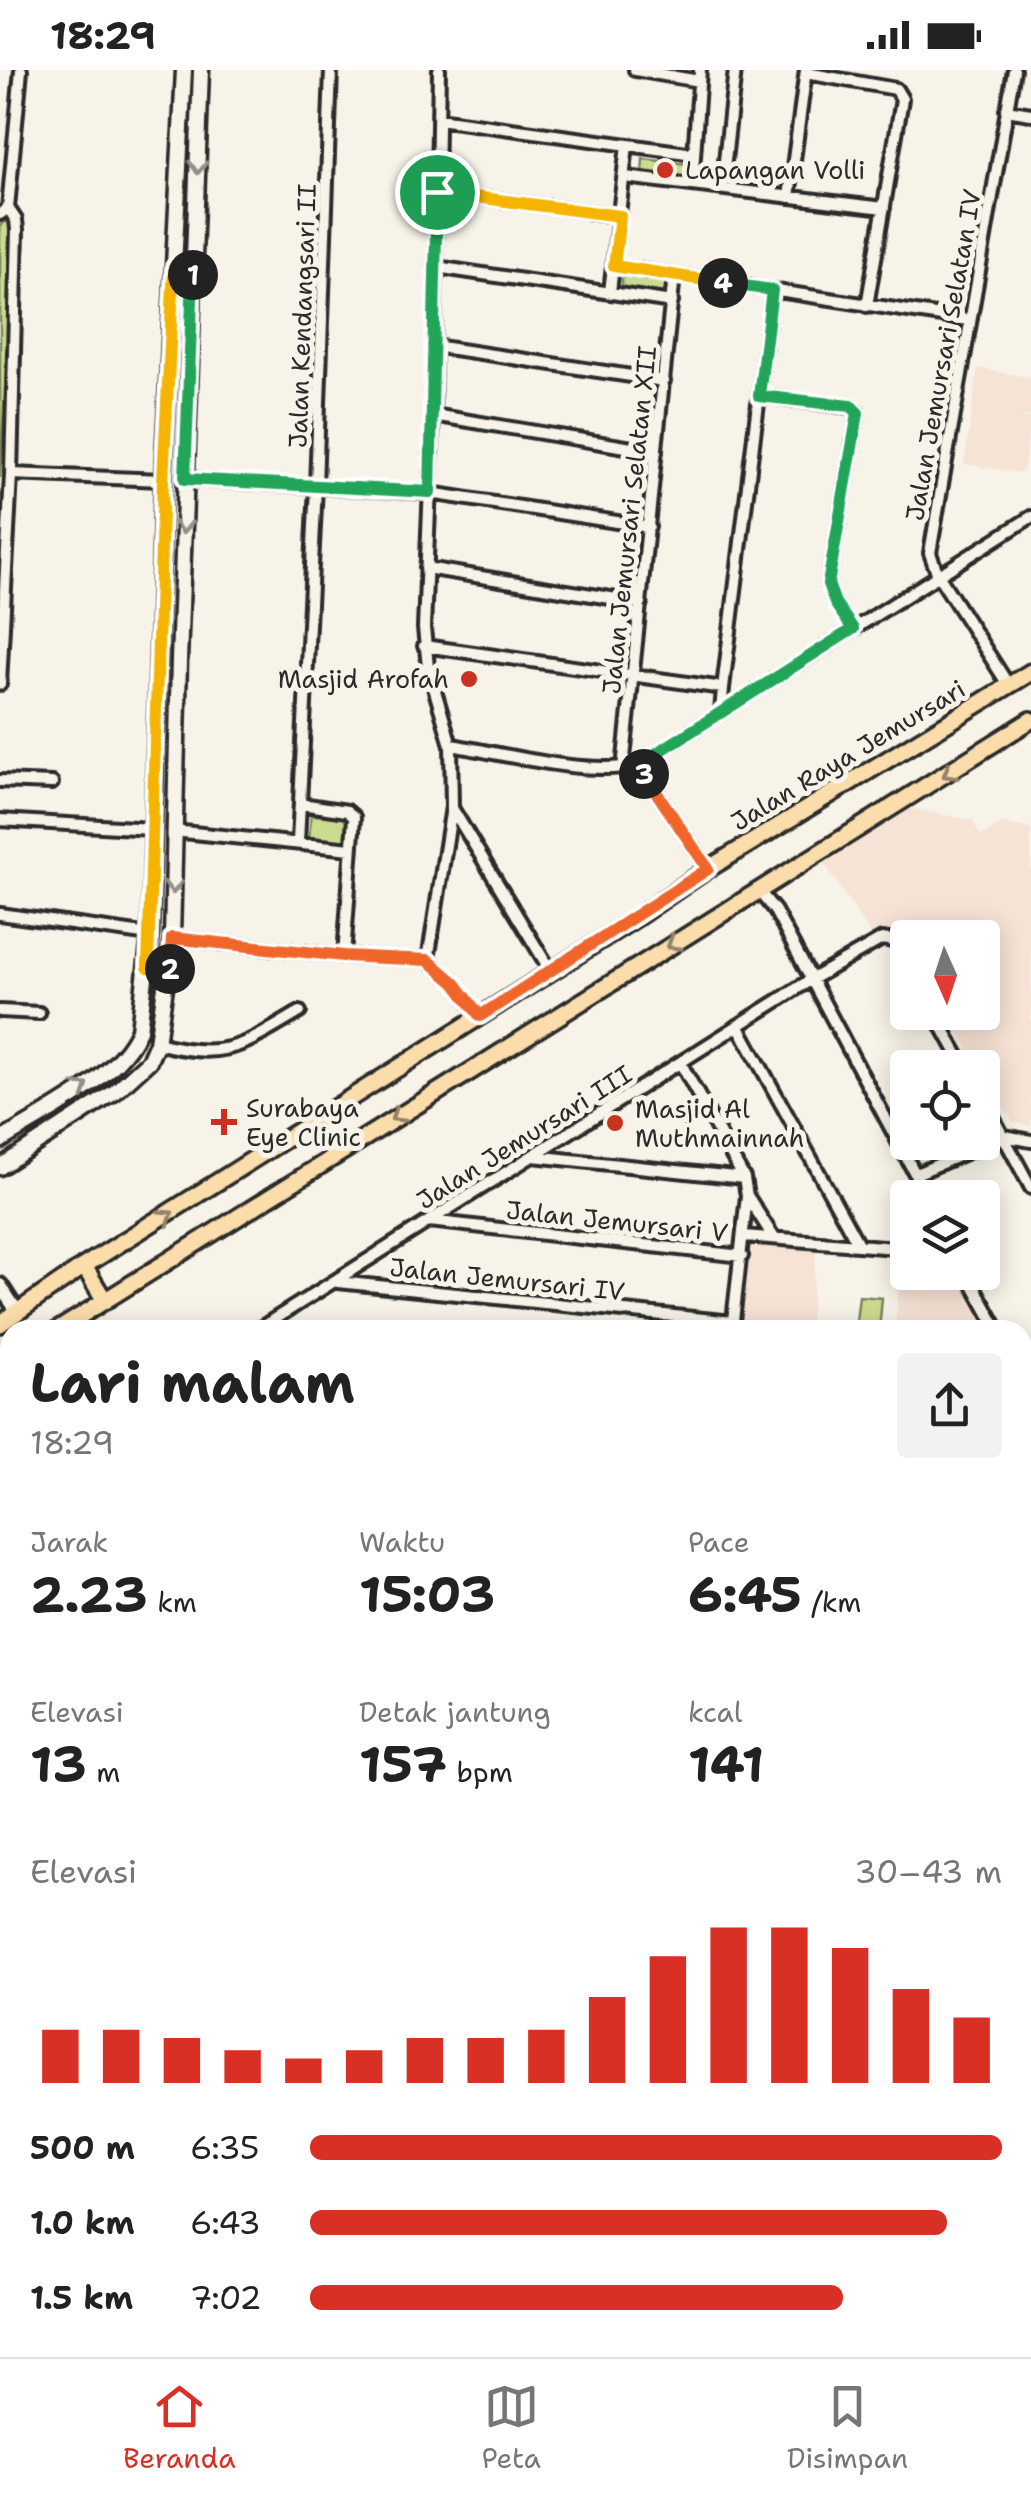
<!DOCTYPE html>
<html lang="id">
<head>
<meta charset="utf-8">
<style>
  :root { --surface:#fff; --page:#f2f2f2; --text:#222; --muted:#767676; --line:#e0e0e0; --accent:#d93025 }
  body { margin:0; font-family:"Shantell Sans",sans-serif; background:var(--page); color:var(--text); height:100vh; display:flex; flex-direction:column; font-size:38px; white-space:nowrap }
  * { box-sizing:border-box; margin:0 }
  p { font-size:32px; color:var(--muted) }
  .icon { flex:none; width:55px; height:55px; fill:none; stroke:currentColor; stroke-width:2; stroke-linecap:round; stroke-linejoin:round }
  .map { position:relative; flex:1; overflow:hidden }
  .side { position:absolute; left:0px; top:1250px; width:1032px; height:1038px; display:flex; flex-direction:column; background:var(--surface); border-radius:30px 30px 0 0; box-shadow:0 5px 25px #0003 }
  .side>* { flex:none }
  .needle { width:65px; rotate:177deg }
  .fabs { position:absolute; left:890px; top:850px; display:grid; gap:20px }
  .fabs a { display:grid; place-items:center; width:110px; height:110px; border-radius:10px; background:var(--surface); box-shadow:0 5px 25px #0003; font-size:50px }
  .pin { position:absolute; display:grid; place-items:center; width:85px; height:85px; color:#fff; margin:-42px; border:5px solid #fff; border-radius:50%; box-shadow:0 2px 10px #0007 }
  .km { position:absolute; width:50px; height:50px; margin:-25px; border-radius:50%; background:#222; color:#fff; font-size:28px; line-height:50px; text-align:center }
  .round { display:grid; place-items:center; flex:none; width:105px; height:105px; border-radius:10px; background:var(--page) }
  .summary { display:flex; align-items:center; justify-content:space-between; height:170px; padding:0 30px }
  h1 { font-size:55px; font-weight:700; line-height:75px }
  .metrics { display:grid; grid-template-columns:repeat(3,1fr); gap:15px; height:170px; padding:10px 30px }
  .metrics div { display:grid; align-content:center }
  .metrics b { font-size:50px; font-weight:700 }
  .metrics small { font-size:28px; font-weight:400 }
  .metrics p { font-size:28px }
  .chart { height:280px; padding:20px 30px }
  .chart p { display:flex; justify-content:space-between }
  .chart svg { width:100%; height:180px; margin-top:10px; stroke:var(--accent); stroke-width:6 }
  ul { padding:0 30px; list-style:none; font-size:32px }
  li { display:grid; grid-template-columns:160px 120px 1fr; align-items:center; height:75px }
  li i { height:25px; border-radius:12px; background:var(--accent) }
  .status { display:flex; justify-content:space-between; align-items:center; height:70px; padding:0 50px; background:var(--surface); direction:ltr }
  .status svg { height:28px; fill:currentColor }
  .menu { display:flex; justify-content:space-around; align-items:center; height:140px; border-top:2px solid var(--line); background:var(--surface); font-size:28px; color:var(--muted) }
  .menu a { display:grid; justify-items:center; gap:5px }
  .menu .current { color:var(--accent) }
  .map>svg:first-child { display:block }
</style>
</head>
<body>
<div class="status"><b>18:29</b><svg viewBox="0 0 49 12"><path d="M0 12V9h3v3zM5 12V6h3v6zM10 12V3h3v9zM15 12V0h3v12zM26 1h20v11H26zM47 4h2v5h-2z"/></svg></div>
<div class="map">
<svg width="1031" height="2287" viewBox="0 0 1031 2287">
  <rect width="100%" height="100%" fill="#f7f3e8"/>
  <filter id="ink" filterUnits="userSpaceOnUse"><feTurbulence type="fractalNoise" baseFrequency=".01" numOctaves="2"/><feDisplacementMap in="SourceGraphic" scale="20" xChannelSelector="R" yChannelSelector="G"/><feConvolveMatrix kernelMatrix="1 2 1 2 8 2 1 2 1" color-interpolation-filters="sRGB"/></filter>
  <g filter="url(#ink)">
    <path fill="#f6e3d5" d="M978 298 1031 308V346H1019L1031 348 1023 403 964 394Z
      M908 738 972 750 981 766 1004 753 1031 759V1056L1013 1052 947 943 982 942V868H908L907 877 901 866 885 864 874 870 823 791Z
      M748 1171 817 1177 809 1260H738Z
      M901 1185 907 1186 908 1202 958 1203 987 1260H895Z
      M873 2278H965L963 2287H874L871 2286Z"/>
    <path fill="#cbdb8f" stroke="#7b835d" stroke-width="2.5" d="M643 89 688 94 686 111 642 106Z
      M8 151 14 156 0 408V163L1 154Z
      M628 203 664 209 668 227 622 221V207Z
      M311 745 348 747 347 773 309 771Z
      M859 1226 882 1228 879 1260H855Z"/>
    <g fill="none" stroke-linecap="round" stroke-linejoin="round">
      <path stroke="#65859e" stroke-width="2.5" d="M0 1539 10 1540
        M1022 1625 1031 1626"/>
      <g stroke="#2b2b2b" stroke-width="18">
        <path id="minor" d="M439 0 433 345 424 558 428 597 451 675 452 737 428 890 455 913 480 946
          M635 0 699 11
          M806 3 896 19 902 29 867 236
          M1006 40 1031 44
          M438 49 694 84
          M625 107 884 138
          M692 115 700 0
          M722 118 735 0
          M437 122 620 146
          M789 127 806 0
          M0 144 8 138 21 0
          M613 196 968 250
          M436 197 672 232
          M610 222 627 75
          M434 276 664 311
          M759 326 851 337 858 343 828 514 835 533 853 559
          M433 345 656 382
          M11 404 163 410
          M185 409 430 423 649 457
          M426 498 641 533
          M424 576 723 618 721 642
          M0 614 11 404 17 160 16 150 8 138
          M1009 616 938 505 930 483 1014 0
          M723 618 772 220
          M451 675C507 684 582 706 638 695L1031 447
          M638 695 708 799
          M623 698 674 205
          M0 711 52 713
          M301 734 347 741 354 747 344 886
          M452 738 550 900
          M0 750 152 759
          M173 761 351 779
          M298 772 316 416 331 0
          M758 820 775 841 928 1128
          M0 844 150 865
          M172 868 344 886 428 890
          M0 941 39 943
          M934 942 965 998
          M739 957 858 1174
          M157 973C226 991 242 976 300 942
          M681 994 744 1108 747 1126 732 1260
          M982 1027 1031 1118
          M533 1086 744 1108
          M916 1104 1005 1066 1031 1071
          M748 1127 774 1168
          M429 1151 742 1186
          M744 1166 908 1179
          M966 1202 998 1260
          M338 1212 733 1252
          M257 1260 812 909 882 869 894 871 908 894
          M1022 1303 1031 1318
          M1022 1388 1031 1389
          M0 1427 10 1422
          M1022 1460 1031 1403
          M0 1522H10
          M0 1575 10 1576
          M0 1644 10 1646
          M0 1658 10 1654
          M1022 1844 1031 1846
          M0 1853 10 1875
          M0 1897 10 1892
          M0 2010 10 2005
          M0 2022 10 2046
          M0 2091 10 2092
          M1022 2119 1031 2123
          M0 2180 10 2181
          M1022 2220 1031 2223
          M0 2270 10 2271
          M72 2278 163 2287
          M574 2278 613 2287
          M350 2287 353 2278
          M457 2287 460 2278
          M779 2287 781 2278
          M866 2287 868 2278
          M969 2287 971 2278"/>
      </g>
      <g stroke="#2b2b2b" stroke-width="20">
        <path id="tertiary" d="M0 1215 18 1243"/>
      </g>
      <g stroke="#2b2b2b" stroke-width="21">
        <path id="secondary" d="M0 1071C45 1042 118 1009 139 960L150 865 163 410 184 0
          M0 1097 115 1022 149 991 157 973 172 868 179 591 201 0"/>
      </g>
      <g stroke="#2b2b2b" stroke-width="22">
        <path id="primary" d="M84 1196 105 1231
          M0 1254 84 1196 636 848 708 799 1031 602
          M58 1260 1031 650
          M0 1295 10 1288
          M1022 1731 1031 1732
          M0 1774 10 1769"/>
      </g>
      <use href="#minor" stroke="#f7f3e8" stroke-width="10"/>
      <use href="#tertiary" stroke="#f7f3e8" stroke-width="12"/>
      <use href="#secondary" stroke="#f7f3e8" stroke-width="14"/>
      <use href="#primary" stroke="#faddab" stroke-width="15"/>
    </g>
    <defs><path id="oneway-chevron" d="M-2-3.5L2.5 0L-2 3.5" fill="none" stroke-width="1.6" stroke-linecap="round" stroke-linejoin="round" transform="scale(2.5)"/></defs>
    <g stroke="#918f8a">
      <use href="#oneway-chevron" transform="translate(198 97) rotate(92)"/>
      <use href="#oneway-chevron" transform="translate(183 457) rotate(92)"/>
      <use href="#oneway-chevron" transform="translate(173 817) rotate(90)"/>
      <use href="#oneway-chevron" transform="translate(82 1018) rotate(-33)"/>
    </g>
    <g stroke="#92846b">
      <use href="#oneway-chevron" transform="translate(949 703) rotate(149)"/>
      <use href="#oneway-chevron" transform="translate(673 874) rotate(148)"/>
      <use href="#oneway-chevron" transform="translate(397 1046) rotate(148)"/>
      <use href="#oneway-chevron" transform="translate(167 1146) rotate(-33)"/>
    </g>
  </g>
  <g fill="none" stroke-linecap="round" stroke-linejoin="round" filter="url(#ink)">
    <g stroke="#fff" stroke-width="20">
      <path id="split-1" d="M193 205 185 409 430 422 437 122"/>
    </g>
    <g stroke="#fff" stroke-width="20">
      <path id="split-2" d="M170 899 148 897 163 410 174 197 194 198 193 205"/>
    </g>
    <g stroke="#fff" stroke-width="20">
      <path id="split-3" d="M170 899 172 868 344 886 428 890 455 913 480 946 708 799 644 704"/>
    </g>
    <g stroke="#fff" stroke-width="20">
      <path id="split-4" d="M644 704 638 695 853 559 835 533 828 514 858 343 851 336 759 326 772 220 723 213"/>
    </g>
    <g stroke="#fff" stroke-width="20">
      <path id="split-5" d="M437 122 620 146 614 196 723 213"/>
    </g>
    <use href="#split-1" stroke="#22a559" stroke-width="12"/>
    <use href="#split-2" stroke="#f5b400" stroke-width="12"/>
    <use href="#split-3" stroke="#f0652b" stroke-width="12"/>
    <use href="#split-4" stroke="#22a559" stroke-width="12"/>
    <use href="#split-5" stroke="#f5b400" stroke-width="12"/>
  </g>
  <g fill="#c8321e" stroke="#f7f3e8" stroke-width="4">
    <circle cx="665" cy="100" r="10"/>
    <circle cx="469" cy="609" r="10"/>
    <path d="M219 1037h10v10h10v10h-10v10h-10v-10h-10v-10h10z"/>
    <circle cx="615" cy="1053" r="10"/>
  </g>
  <g text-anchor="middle" stroke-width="10" stroke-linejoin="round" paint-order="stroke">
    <g font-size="25" fill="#2b2b2b" stroke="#f7f3e8" text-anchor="start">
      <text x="685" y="109">Lapangan Volli</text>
      <text x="449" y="618" text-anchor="end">Masjid Arofah</text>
      <text x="246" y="1047">Surabaya<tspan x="246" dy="29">Eye Clinic</tspan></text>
      <text x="635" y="1048">Masjid Al<tspan x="635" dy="29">Muthmainnah</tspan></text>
    </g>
    <g font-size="25" fill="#2b2b2b" stroke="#f7f3e8">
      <text transform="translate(302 246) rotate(-88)" y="9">Jalan Kendangsari II</text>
      <text transform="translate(943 285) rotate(-80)" y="9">Jalan Jemursari Selatan IV</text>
      <text transform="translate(629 450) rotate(-84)" y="9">Jalan Jemursari Selatan XII</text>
      <text transform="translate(848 685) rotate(-31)" y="9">Jalan Raya Jemursari</text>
      <text transform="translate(524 1067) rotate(-32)" y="9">Jalan Jemursari III</text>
      <text transform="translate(617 1151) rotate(6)" y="9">Jalan Jemursari V</text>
      <text transform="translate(507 1209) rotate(6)" y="9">Jalan Jemursari IV</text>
    </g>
  </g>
</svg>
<div class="fabs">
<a><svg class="needle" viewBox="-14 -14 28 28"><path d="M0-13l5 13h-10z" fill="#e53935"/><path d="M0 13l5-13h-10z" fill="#767676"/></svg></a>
<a><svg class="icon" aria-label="locate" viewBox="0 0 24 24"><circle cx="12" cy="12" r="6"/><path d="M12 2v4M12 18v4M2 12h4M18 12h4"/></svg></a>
<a><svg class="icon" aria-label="layers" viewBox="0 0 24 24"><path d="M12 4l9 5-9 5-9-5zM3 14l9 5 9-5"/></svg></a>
</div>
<div class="pin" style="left:437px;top:122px;background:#1e9e55"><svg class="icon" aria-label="arrive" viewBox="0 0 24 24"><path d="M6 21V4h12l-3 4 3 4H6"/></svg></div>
<b class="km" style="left:193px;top:205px">1</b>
<b class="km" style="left:170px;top:899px">2</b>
<b class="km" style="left:644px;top:704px">3</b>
<b class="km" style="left:723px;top:213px">4</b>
<section class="side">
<div class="summary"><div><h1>Lari malam</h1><p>18:29</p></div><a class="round"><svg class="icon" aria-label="share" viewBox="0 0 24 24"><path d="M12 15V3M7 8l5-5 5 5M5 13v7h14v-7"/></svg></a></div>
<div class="metrics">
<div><p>Jarak</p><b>2.23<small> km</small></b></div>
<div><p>Waktu</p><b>15:03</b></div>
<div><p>Pace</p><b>6:45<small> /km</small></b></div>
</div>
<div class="metrics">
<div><p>Elevasi</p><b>13<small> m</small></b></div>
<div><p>Detak jantung</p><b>157<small> bpm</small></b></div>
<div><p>kcal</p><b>141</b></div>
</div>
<div class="chart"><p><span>Elevasi</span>30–43 m</p>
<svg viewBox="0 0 160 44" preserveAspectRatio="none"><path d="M5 44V31M15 44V31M25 44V33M35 44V36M45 44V38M55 44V36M65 44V33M75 44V33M85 44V31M95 44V23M105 44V13M115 44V6M125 44V6M135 44V11M145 44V21M155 44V28"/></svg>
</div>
<ul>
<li><b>500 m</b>6:35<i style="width:100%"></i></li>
<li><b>1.0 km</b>6:43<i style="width:92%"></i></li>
<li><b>1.5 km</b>7:02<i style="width:77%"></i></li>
</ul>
</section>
</div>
<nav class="menu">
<a class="current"><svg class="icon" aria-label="home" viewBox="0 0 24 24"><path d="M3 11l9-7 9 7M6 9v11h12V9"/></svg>Beranda</a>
<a><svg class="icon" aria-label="map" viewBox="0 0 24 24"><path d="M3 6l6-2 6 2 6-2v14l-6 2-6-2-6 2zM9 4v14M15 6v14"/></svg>Peta</a>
<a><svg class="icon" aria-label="saved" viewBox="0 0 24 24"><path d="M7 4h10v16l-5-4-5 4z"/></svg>Disimpan</a>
</nav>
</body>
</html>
